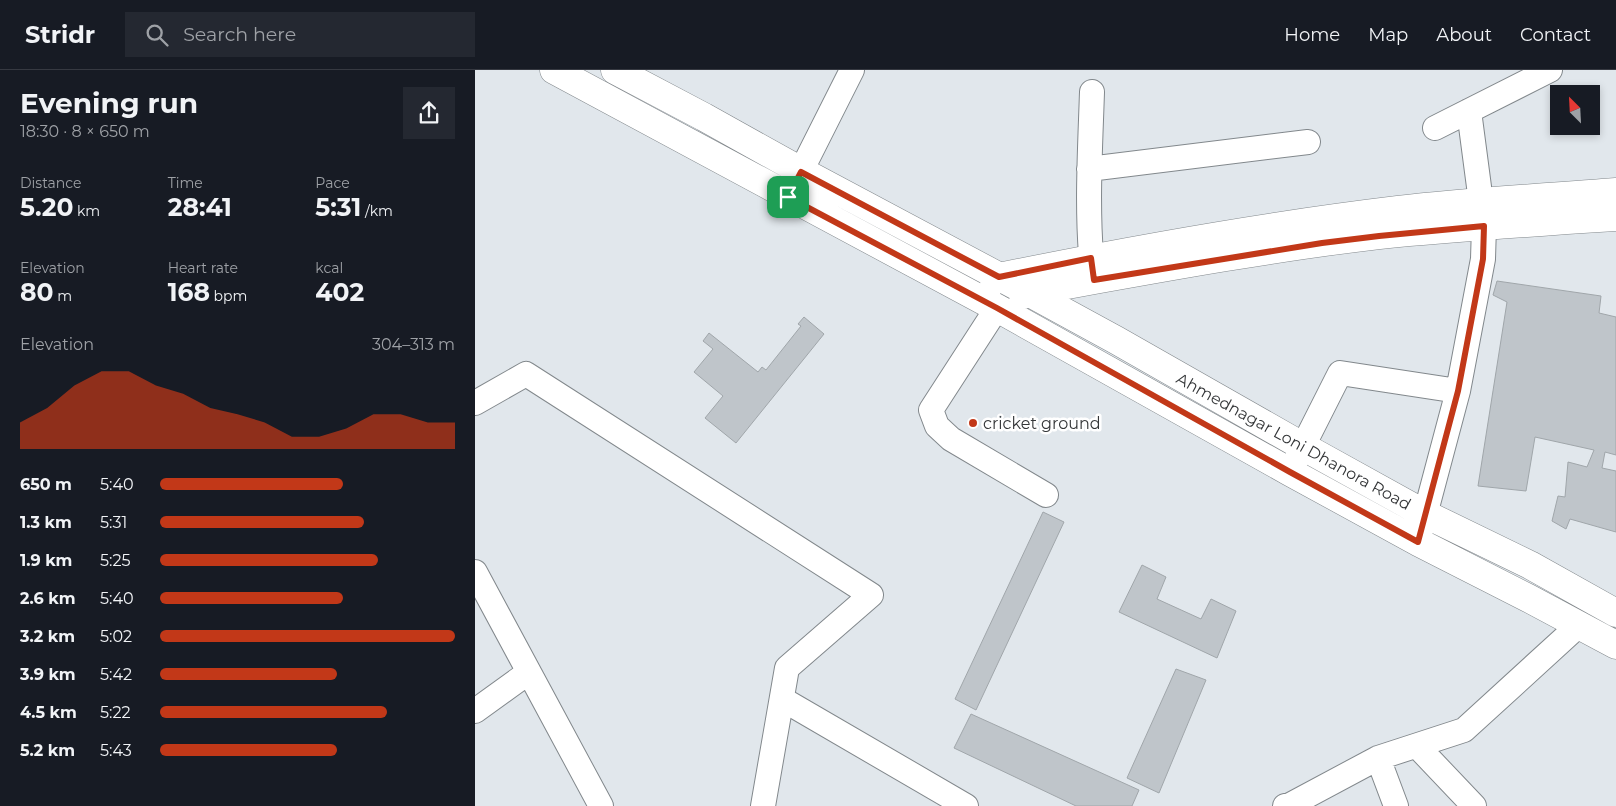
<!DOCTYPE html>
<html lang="en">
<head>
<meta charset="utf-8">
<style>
  :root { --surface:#171b24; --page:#242831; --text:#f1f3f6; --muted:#9ea1a6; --line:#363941; --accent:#c23818 }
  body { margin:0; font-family:Montserrat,sans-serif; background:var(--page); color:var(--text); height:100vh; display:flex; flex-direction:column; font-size:19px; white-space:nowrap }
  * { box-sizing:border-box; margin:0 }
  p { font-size:16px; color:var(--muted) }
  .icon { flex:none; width:28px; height:28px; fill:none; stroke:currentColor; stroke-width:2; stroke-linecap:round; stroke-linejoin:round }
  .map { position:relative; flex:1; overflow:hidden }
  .panel { display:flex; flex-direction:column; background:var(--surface); width:475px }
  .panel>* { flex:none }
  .needle { width:32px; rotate:336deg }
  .tools { position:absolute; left:1075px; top:15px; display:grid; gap:10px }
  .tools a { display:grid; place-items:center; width:50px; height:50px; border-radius:0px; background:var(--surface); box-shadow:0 2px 8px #0003; font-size:25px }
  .pin { position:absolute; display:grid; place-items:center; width:42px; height:42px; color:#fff; margin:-21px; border-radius:10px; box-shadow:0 2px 8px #0006 }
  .round { display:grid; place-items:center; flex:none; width:52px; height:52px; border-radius:0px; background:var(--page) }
  .summary { display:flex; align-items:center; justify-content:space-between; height:85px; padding:0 20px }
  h1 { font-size:28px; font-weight:700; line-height:38px }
  .figures { display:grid; grid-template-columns:repeat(3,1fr); gap:8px; height:85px; padding:5px 20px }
  .figures div { display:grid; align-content:center }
  .figures b { font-size:25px; font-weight:700 }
  .figures small { font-size:14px; font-weight:400 }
  .figures p { font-size:14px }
  .chart { height:140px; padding:10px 20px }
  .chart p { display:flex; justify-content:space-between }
  .chart svg { width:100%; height:90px; margin-top:5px; fill:var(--accent); opacity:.7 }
  ul { padding:0 20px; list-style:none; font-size:16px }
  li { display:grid; grid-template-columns:80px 60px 1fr; align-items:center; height:38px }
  li i { height:12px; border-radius:6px; background:var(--accent) }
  header { display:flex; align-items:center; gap:30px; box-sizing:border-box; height:70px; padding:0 25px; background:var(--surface); border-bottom:1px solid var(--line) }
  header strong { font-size:24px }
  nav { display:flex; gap:28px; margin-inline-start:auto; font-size:18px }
  .search { width:350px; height:45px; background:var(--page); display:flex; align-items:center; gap:12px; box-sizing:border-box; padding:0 18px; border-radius:0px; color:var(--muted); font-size:19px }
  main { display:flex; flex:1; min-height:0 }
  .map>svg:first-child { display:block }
</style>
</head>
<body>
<header>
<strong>Stridr</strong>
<div class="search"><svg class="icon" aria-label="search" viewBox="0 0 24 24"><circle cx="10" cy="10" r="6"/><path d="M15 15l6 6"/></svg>Search here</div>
<nav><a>Home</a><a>Map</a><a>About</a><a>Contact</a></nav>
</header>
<main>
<section class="panel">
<div class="summary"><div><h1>Evening run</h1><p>18:30 · 8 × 650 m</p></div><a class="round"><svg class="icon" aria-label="share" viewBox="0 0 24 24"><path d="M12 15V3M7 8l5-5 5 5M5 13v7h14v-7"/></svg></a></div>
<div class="figures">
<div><p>Distance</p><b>5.20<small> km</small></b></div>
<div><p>Time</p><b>28:41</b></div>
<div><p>Pace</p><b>5:31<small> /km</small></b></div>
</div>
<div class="figures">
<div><p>Elevation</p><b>80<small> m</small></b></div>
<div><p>Heart rate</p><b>168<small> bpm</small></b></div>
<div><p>kcal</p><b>402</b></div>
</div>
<div class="chart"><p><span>Elevation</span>304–313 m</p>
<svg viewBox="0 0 160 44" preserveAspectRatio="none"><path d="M0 44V31L10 24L20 13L30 6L40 6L50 13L60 17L70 24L80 27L90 31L100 38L110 38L120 34L130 27L140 27L150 31L160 31V44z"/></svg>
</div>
<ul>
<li><b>650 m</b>5:40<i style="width:62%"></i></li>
<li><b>1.3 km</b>5:31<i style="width:69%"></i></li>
<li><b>1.9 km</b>5:25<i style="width:74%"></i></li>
<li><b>2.6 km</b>5:40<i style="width:62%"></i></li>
<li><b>3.2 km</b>5:02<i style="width:100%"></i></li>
<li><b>3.9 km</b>5:42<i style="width:60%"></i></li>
<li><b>4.5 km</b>5:22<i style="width:77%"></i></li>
<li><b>5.2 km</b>5:43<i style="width:60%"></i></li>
</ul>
</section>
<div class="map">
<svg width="1141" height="736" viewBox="0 0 1141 736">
  <rect width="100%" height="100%" fill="#e1e7ec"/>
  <path fill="#bfc5ca" stroke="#a0a6aa" d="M1022 211 1126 226 1124 243 1141 247V385L1130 382 1127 398 1141 401V462L1095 449 1091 459 1077 451 1083 426 1090 427 1093 392 1112 397 1119 380 1060 367 1051 421 1003 416 1032 232 1018 225Z
    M329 247 349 264 261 373 230 348 248 326 219 302 238 279 228 271 234 263 283 302 287 297 291 300 326 256 323 254Z
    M568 442 589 452 501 640 480 629Z
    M667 495 691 507 682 529 726 549 736 529 761 541 742 588 644 542Z
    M701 599 731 610 684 723 652 708Z
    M496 644 664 720 657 736H601L479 678Z"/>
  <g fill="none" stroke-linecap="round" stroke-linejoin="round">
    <g stroke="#82888c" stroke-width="26">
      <path id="minor" d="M617 22C615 83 611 145 618 206
        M994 41 1006 132
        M960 58 1075 0
        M614 99 833 72
        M313 127 377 0
        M522 238 456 340 462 356 476 369 571 425
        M0 333 51 304 396 525 312 598 288 736
        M815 402 865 303 983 321
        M946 460 983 321 1008 189 1009 156
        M0 502 126 736
        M307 629 491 736
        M0 641 54 602
        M942 676 999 736
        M903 688 921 736
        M810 736 815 735 903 688 989 660 1104 555"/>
    </g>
    <g stroke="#82888c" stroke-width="29">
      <path id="major" d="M79 0 522 238 815 402 943 472 1053 528 1141 575
        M140 0 229 47 326 101 553 222 641 270 829 377 950 444 1055 495 1141 543
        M519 211 524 207C656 180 789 156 923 140 995 131 1068 128 1141 122
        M548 225 553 222C670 201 786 179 904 165 983 157 1062 152 1141 147"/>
    </g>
    <use href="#minor" stroke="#fff" stroke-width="24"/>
    <use href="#major" stroke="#fff" stroke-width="28"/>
  </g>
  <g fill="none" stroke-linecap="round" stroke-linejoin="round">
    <g stroke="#fff" stroke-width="10">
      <path id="route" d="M326 102 524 207 616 188 619 210 847 173 904 166 1009 156 1008 189 983 321 943 472 815 402 522 238 313 127Z"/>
    </g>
    <use href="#route" stroke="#c23818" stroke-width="6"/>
  </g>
  <circle fill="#c23818" stroke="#fff" stroke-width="2" cx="498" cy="353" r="5"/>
  <g text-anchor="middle" stroke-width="5" stroke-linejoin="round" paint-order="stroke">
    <g font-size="16" fill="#343638" stroke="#fff" text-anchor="start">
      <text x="508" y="359">cricket ground</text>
    </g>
    <g font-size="16" fill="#343638" stroke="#fff">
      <text transform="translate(819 371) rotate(29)" y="6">Ahmednagar Loni Dhanora Road</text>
    </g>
  </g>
</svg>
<div class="tools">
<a><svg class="needle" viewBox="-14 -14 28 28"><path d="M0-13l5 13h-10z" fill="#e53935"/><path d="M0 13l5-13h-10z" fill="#9ea1a6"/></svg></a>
</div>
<div class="pin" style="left:313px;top:127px;background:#1e9e55"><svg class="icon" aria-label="arrive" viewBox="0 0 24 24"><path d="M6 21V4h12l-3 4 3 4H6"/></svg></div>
</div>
</main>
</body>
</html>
